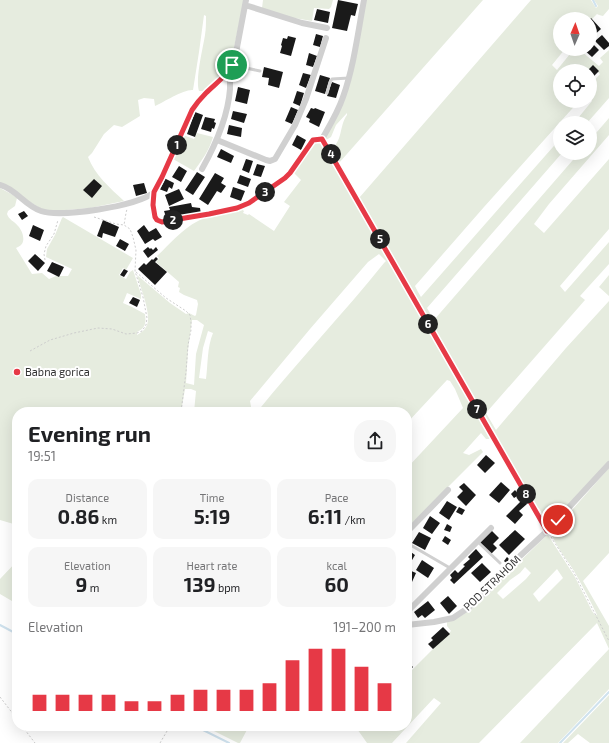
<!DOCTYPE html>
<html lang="en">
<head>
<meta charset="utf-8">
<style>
  :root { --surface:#fff; --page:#f6f6f6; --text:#202124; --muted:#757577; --accent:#e63946 }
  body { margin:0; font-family:"Exo 2",sans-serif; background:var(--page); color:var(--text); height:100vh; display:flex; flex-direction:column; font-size:15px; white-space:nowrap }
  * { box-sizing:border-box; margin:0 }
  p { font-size:13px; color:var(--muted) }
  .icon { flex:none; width:22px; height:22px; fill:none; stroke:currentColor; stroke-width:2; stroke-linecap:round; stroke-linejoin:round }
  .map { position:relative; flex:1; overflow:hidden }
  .drawer { position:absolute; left:12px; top:407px; width:400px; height:324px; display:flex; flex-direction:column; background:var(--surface); border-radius:16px; box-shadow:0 4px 16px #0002 }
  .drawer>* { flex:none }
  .needle { width:26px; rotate:2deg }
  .tools { position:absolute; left:553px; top:12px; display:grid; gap:8px }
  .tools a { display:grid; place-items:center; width:44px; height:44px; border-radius:50%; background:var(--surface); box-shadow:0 4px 16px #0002; font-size:20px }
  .pin { position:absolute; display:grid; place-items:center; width:34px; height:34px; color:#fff; margin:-17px; border:2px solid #fff; border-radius:50%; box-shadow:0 1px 4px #0007 }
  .km { position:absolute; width:20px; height:20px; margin:-10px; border-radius:50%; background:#222; color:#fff; font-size:11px; line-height:20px; text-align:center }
  .round { display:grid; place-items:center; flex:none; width:42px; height:42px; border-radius:16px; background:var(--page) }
  .headline { display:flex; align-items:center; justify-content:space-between; height:68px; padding:0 16px }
  h1 { font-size:22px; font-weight:700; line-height:30px }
  .metrics { display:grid; grid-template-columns:repeat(3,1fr); gap:6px; height:68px; padding:4px 16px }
  .metrics div { display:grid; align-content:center; border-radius:10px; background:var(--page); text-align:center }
  .metrics b { font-size:20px; font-weight:700 }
  .metrics small { font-size:11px; font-weight:400 }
  .metrics p { font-size:11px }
  .chart { height:112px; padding:8px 16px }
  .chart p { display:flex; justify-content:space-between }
  .chart svg { width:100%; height:72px; margin-top:4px; stroke:var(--accent); stroke-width:6 }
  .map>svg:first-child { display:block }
</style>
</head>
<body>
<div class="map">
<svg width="609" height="743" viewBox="0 0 609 743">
  <rect width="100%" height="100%" fill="#fff"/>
  <path fill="#e6ecdf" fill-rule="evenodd" d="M0 0H244L231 62 227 69 204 91H199C195 79 203 48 205 35 206 29 206 22 206 16L204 15 199 52 193 90C184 89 164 102 155 106L154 99 144 98 138 100 140 116 122 127 114 125 104 134 92 153 88 157C95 175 110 188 124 201L90 208 54 211 42 209 0 185Z
    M263 0H333L331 7 329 9 314 8 312 21 288 17 262 8Z
    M365 0H483L339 163 331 149C343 141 339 126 347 115V113L336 125 331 137 326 140V136L344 102Z
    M531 0H591L596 8 598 6 594 0H609V9L603 16 599 15 597 14 590 21V19H560V49H565L552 65 557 70 574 49H583L581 51 599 66 603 62 600 58 609 50V98L587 123H574L592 101 590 97V85L600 74 593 68 590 71H560V101H579L484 207 415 286 418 292 421 297 560 139V153H562L427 308 434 320 579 153H590V140L609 118V135L549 204 534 224 544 233 609 159V229L560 286 565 292 609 242V264L580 296 585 300 486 413 496 430 566 348 609 301V461L567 509 549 525C541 521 544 516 540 510 540 509 536 506 535 505L359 198Z
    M197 133 213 137C209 151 202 160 194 171L173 159 183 135 194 139Z
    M319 141 324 145 329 154 409 295 472 401 491 437 489 439H486L481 433 463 453 469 455 481 449 483 452 407 528V468L463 408 455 389 450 381 447 380 407 423V412H257C298 361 343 314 384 263L386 261 379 254 368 262 310 329 250 401 252 412H194L196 391 191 389H185L181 412H17V525L0 520V188L13 195 17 198 15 206 8 211 7 214C9 220 14 221 18 226 22 230 26 240 21 245 20 246 18 247 16 248L32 274 42 273 49 279 56 276H68L72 269 46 257 47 249 55 235 62 218 63 217 133 258 126 270 123 268 119 275 126 279 130 272 133 270 141 294V299L127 293 123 303 132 307 145 314C146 323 146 328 137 332V335C140 333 144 331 146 327 153 316 140 287 137 275L170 303 186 314 189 313 195 316 196 315 198 304 197 300 184 295 179 292 180 288 178 287 179 282 156 262 159 258 157 256C170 244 182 229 198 221 211 214 226 212 240 208L244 211 243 213 248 215 249 214 274 231 290 206 284 202 301 180 293 172 313 144ZM192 320H197L204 325 196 354 194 385 186 383 188 350ZM208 331 213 333C207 347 208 365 206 379L199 378 203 348Z
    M609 275V296L599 287Z
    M609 468V553L583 581 609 626V689L558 743H520L609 649 597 623 479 743H406L441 703 434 698 392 743H367L355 726H407V675L451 631 447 626V622L458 618 470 610 547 535H548L575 577 592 611 595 615H597C590 600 582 585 574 571 569 562 550 539 551 530L565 518ZM525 567 531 573 526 579 503 599 497 593 510 580 520 573ZM557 569 563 578 539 602 533 594Z
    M17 561V604L0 594V579Z
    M609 695V743H590L578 734 568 743H563Z
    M204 726H249L240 743H238Z"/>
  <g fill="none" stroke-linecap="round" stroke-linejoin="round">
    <path stroke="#cfe2ee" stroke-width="2" d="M593 0 596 6
      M0 625 17 634
      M195 726 229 743
      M560 743 609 692"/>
  </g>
  <path fill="#1a1a1a" d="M338 0 358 4 355 16 351 15 347 31 332 28Z
    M317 9 330 12 328 23 314 20Z
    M591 18 601 29 592 37 590 34V19Z
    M316 34 323 36 320 47 313 45Z
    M602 35 609 43V46L604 50 595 41Z
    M288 36 296 38 291 56 280 53 282 46 281 45 283 38 287 39Z
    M590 41 599 50 592 57 583 49H590Z
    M309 53 317 56 313 67 306 65Z
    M593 65 599 71 590 80V71H587Z
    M264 67 283 72 279 88 268 85 269 78 262 77Z
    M303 73 311 75 306 88 299 85Z
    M320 75 330 78 325 94 315 91Z
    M332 82 340 85 336 98 327 96Z
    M238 87 250 90 247 104 235 101Z
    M297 91 304 93 300 106 293 103Z
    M291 107 298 110 292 124 285 121Z
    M311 108 314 109 315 108 325 112 319 127 309 122 310 119 306 117Z
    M233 111 247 114 244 123 231 119Z
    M195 112 203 115 195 137 187 134Z
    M205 117 215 119 214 122 216 123 214 129 212 128 211 132 201 129Z
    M229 125 242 128 241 137 227 134Z
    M297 135 306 140 301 150 292 145Z
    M221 149 234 156 231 163 217 157Z
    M246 159 253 161 249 173 242 170Z
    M257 164 265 166 261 177 253 175Z
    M179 166 187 171 181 182 172 177Z
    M197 172 205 177 193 195 185 190Z
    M215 173 224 178 221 183 226 186 221 193 217 191 208 205 199 199Z
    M240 175 251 179 248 187 237 183Z
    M164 178 174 183 172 189 169 187 167 192 159 189Z
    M94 179 102 186 92 198 83 190Z
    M144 183 147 193 136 196 133 185Z
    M233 187 245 191 241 201 230 197Z
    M179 189 184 199 169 206 165 195Z
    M191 203 192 207 200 208 201 214 167 220 166 214H165L164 211 170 210 169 207Z
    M24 211 28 216 22 220 18 214Z
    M103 220 119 227 115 237 103 233 102 238 97 236Z
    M33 225 44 230 40 241 29 236Z
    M144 225 149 232 156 228 162 237 155 241 153 239 145 244 137 231Z
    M120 239 129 244 125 251 116 246Z
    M148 247 150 249 151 248 153 250 156 247 158 250 148 258 143 251Z
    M35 254 45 263 38 271 28 261Z
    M156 257 158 259 155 262 167 272 155 285 138 269 144 263 146 265 152 259 153 260Z
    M52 262 64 267 59 277 47 271Z
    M124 269 128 271 124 277 120 275Z
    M133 297 140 300 137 307 129 303Z
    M486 455 495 463 485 473 477 465Z
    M501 482 510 490 499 503 489 495Z
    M464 483 476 495 466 506 457 497 463 491 459 487Z
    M515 490 519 495 514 498 511 494Z
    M522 500 527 504 519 511 523 515 515 524 506 516Z
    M447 501 457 507 449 520 439 513Z
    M459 507 465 510 462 515 456 512Z
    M430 516 440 523 432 534 423 528Z
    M447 524 452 527 450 532 444 530Z
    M491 530 499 538 493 544 497 548 491 554 479 542Z
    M515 530 525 539 509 555 499 545Z
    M419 532 431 538 425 550 412 543Z
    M445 536 451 540 448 545 442 541Z
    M476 549 483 557 454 584 450 580 452 578 450 575 455 570 458 573 465 566 463 565 470 559 468 557Z
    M408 550 415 555 408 567 407 566V552Z
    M507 557 512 562 508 565 504 561Z
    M422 560 434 568 428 578 416 570Z
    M482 563 491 572 480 582 471 573Z
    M409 570 416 573 412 582 407 580V574Z
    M448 596 457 606 449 614 440 603Z
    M428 601 435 610 425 618 422 615 418 618 414 612Z
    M443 627 450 634 433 649 428 644 433 640 431 638Z
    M407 661 413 667 407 673Z"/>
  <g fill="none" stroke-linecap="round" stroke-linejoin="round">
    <path stroke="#cdcdcd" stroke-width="1" stroke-dasharray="2 2" stroke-linecap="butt" d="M326 144 544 525
      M94 217 116 224 124 225
      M45 260 44 254 46 246 54 234 58 220
      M136 272 166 298 186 311 190 315 191 322V330L188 345 186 372 181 412
      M30 351 50 340 74 333 98 328 112 329 126 334 137 333 142 331 146 325 147 318 143 297 135 271 136 250 133 237 130 229 124 225 126 213 127 209
      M551 537 574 573 609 641
      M0 697 17 719
      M22 726 35 743
      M160 743 170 726"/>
    <path stroke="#d0d0d0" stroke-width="3" d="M232 65 260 71
      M327 93 330 82 332 79 349 78
      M478 542 500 563
      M407 543 450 568"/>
    <path stroke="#d0d0d0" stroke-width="6" d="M245 5 302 23 327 28
      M217 140 266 160 270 161 275 159 295 125 306 99 326 38
      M202 169C216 144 228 117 230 89 230 82 230 76 230 70
      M0 185C16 189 25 206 41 211 61 218 137 206 153 193 159 188 162 178 165 171 174 151 183 130 193 110L197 103 207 92 221 79 230 70 235 58 246 0
      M154 192C153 205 149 223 167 221L209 214 237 208 249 203 285 178 290 173 295 167 313 140 322 139C330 125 338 112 343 97 354 66 358 32 364 0
      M407 532 448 490
      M407 612 491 528
      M407 625 434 622 453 618 468 608 489 589 520 556 547 531 609 464"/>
  </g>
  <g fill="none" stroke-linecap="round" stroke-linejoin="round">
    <g stroke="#fff" stroke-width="8">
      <path id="route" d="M232 65C226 77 215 84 206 93 201 98 196 104 192 110L162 177 154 192 153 205 155 217 157 220 162 222 167 221 209 214 237 208 249 203 285 178 290 173 313 140 322 139 547 531 558 520"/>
    </g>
    <use href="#route" stroke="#e63946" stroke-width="5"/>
  </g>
  <circle fill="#e63946" stroke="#fff" stroke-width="1.5" cx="17" cy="372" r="4"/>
  <g text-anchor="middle" stroke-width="4" stroke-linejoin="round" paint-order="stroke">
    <g font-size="11" fill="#333" stroke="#fff" text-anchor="start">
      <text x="25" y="376">Babna gorica</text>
    </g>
    <g font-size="11" fill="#333" stroke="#fff">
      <text transform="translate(492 583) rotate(-44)" y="4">POD STRAHOM</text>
    </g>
  </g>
</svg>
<div class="tools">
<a><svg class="needle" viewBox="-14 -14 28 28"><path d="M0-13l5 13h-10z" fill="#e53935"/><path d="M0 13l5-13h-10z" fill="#757577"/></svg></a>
<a><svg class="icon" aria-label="locate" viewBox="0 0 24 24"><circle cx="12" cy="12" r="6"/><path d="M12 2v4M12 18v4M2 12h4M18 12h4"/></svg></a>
<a><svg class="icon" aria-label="layers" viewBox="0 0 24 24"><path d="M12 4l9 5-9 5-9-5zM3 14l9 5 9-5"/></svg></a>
</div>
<div class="pin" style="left:232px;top:65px;background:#1e9e55"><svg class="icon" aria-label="arrive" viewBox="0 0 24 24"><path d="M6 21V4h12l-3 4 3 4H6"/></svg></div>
<div class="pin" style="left:558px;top:520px;background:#d93025"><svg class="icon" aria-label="check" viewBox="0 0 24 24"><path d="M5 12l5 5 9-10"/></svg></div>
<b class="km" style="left:177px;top:145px">1</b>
<b class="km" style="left:173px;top:220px">2</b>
<b class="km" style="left:265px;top:192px">3</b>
<b class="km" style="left:331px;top:154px">4</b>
<b class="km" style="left:380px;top:239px">5</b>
<b class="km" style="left:428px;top:324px">6</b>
<b class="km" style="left:477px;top:409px">7</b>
<b class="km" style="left:526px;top:494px">8</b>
<section class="drawer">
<div class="headline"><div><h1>Evening run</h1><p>19:51</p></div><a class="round"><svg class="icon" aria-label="share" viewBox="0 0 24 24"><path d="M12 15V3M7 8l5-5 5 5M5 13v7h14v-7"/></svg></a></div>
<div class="metrics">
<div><p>Distance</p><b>0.86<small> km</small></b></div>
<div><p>Time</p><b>5:19</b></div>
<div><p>Pace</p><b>6:11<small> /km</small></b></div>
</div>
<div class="metrics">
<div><p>Elevation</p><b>9<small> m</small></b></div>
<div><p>Heart rate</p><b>139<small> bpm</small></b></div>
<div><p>kcal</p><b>60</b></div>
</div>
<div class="chart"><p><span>Elevation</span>191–200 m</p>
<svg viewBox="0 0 160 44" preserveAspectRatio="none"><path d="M5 44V34M15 44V34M25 44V34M35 44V34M45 44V38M55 44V38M65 44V34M75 44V31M85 44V31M95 44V31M105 44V27M115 44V13M125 44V6M135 44V6M145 44V17M155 44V27"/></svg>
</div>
</section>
</div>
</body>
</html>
